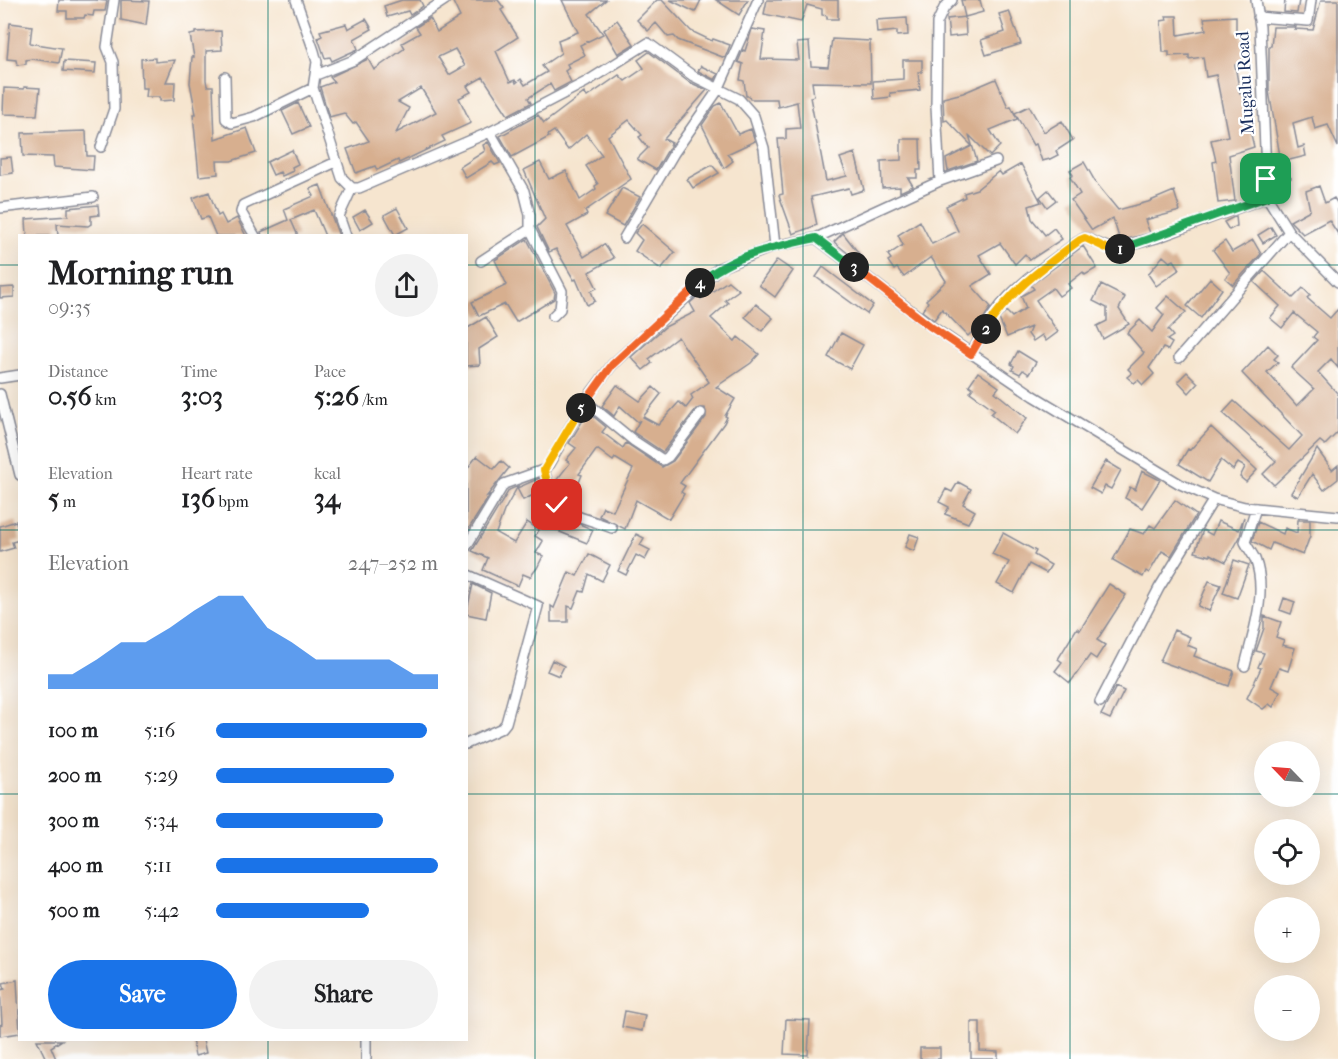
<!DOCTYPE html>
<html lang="en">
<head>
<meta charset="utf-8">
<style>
  :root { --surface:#fff; --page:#f2f2f2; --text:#202124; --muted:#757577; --accent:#1a73e8 }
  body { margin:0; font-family:"IM FELL French Canon",serif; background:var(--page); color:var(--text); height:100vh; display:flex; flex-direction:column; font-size:22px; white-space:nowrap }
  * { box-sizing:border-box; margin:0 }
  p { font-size:20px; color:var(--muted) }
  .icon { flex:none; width:33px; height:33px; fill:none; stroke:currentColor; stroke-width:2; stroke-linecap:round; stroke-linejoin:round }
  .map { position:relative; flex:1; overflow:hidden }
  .drawer { position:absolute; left:18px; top:234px; width:450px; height:807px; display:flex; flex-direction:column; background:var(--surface); border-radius:0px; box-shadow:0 6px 24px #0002 }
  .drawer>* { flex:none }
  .needle { width:39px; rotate:295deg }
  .controls { position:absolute; left:1254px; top:741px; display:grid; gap:12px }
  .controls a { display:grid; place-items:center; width:66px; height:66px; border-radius:50%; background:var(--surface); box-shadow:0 6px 24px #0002; font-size:30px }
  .pin { position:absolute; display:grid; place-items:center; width:51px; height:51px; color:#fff; margin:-26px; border-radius:12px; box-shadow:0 3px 9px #0006 }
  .km { position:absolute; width:30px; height:30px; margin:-15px; border-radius:50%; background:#222; color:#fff; font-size:16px; line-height:30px; text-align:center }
  .round { display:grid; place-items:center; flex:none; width:63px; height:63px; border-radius:32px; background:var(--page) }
  .summary { display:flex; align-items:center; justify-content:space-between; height:102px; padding:0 30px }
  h1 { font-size:33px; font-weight:700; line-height:45px }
  .figures { display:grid; grid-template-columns:repeat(3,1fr); gap:9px; height:102px; padding:6px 30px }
  .figures div { display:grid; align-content:center }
  .figures b { font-size:26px; font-weight:700 }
  .figures small { font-size:16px; font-weight:400 }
  .figures p { font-size:16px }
  .chart { height:168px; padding:12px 30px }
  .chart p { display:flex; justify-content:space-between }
  .chart svg { width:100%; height:108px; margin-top:6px; fill:var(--accent); opacity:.7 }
  .action { display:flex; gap:12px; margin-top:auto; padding:12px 30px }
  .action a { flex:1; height:69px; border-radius:36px; background:var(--accent); color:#fff; font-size:24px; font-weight:700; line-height:69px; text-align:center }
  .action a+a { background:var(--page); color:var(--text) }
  ul { padding:0 30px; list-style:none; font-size:20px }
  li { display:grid; grid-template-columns:96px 72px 1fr; align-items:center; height:45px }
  li i { height:15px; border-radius:8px; background:var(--accent) }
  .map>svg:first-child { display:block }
</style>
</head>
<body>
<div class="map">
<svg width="1338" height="1059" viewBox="0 0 1338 1059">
  <rect width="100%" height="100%" fill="#fff"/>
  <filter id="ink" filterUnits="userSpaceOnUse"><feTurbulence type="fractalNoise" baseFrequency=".0167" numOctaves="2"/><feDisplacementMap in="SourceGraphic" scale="12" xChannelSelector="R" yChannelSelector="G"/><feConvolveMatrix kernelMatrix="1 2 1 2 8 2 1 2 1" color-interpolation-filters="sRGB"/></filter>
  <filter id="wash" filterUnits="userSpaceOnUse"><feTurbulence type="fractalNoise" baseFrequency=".008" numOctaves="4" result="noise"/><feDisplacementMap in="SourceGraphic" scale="24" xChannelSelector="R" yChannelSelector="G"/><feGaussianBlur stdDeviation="1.35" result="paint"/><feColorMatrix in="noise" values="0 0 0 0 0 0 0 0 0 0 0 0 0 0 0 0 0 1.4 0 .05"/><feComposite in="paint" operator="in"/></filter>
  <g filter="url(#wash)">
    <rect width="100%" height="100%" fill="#f6e5cf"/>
    <g id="blocks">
      <path fill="#d7af8f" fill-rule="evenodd" d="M59 0H95L107 1 105 11H94L93 16 85 15 84 18H67V11H58Z
        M121 0 149 1 146 25 121 20Z
        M402 0H420L423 6 410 15 408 11 387 17 384 6Z
        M452 0H498L504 8 501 10 518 37 496 51 510 82 515 80 516 83 521 79 525 85 547 72 542 66 561 53 558 40 578 32 562 0H606L589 14 603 34 580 45 585 55 567 64 569 68 565 71 571 82 554 91 550 84 528 98 531 103 508 115 483 77 467 86 471 92 459 98 471 123 442 136 445 141 399 163 398 160 377 170 375 166 356 173 347 149 369 141 356 122 353 124 344 113 329 117 320 87 334 82 330 77 368 59 374 70 405 48 402 43 420 33 416 27 430 18 437 32 460 17ZM455 49 465 66 449 75 438 57ZM421 88 436 112 396 133 409 108 398 102Z
        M657 0H662L691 31 712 41 713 39 730 45 725 58 678 40 674 36 668 37 656 23 648 31 637 20Z
        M670 0H701L695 12Z
        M716 0H748L739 15Z
        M767 0H838V19H827V16L822 15V9L807 5 801 22 764 14Z
        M961 0H980L983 12 965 17Z
        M1285 0H1299L1297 13 1284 12Z
        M1321 0H1338V147L1328 125 1315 129 1312 117 1293 123 1298 148 1304 146 1306 156 1281 162 1269 91V46H1271L1273 27H1296L1295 29 1313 30Z
        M1009 11 1021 44 986 55 981 40 1005 32 999 14Z
        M1166 16H1177L1178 35 1206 30 1204 18 1236 16V33L1241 32 1244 65H1235L1240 94 1245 93 1251 110 1254 125 1249 126 1254 147 1229 155 1235 201 1218 203 1213 162 1216 161 1211 140 1228 136 1216 75 1206 77 1203 57 1189 59V55L1169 56V52H1163L1161 21 1167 20Z
        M965 17 966 35 949 37 947 19Z
        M907 18 908 35 897 36V31L877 33 876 20Z
        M366 19 372 29 354 39 358 49 332 61 330 57 325 58 318 38 322 36 320 31 346 24 348 29Z
        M617 20 634 44 618 54 604 30Z
        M10 23 32 26 30 43 62 48 59 63 32 59 26 60V64L17 65 16 60 7 59Z
        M752 29 765 31 761 59 799 60 797 43 809 42 811 66 828 67 832 39 870 41 871 83 812 82 814 96 810 97 826 181 847 176 840 158 855 153 864 190 851 194 849 188 811 197 817 225 793 234 779 195 783 194 778 139H786V129L800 128 797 102 778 107 777 99H750L749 96H746L744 81 740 80 743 64 738 62 743 50 745 51Z
        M221 31 222 50 206 51V80L207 86H213L215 139 247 128 256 153 231 161H217L218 174 199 176 193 114H196L190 83 192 57H194L190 35 195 34V32Z
        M649 52 689 82 707 90 664 139 672 143 656 170 637 159 648 148 639 137 642 135 629 120 608 136 631 179 585 211 587 215 567 226 584 257 604 244 614 258 589 272 597 288 591 291 595 301 587 305 576 279 574 280 556 249 549 252 537 227 545 219 524 170 540 162 549 179 566 171 580 200 596 189 595 186 598 184 586 166 602 155 586 134 568 150 554 131 548 135 549 137 512 157 500 136 538 115 544 123 584 93 587 97 619 75 625 81 644 68 638 60Z
        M155 58V62L175 60 166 82H175L174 100 160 101V97H146L147 88H142L141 59Z
        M903 60H922V72H918L920 90 890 93 891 97 874 99 873 81 903 79Z
        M64 61 96 63 95 73 63 71Z
        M701 66 718 74 715 80 698 71Z
        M996 79 1008 107 1011 106 1017 119 990 130 1000 146 990 156 969 135 977 161 948 171 946 159 972 146 947 120 944 121 943 98 963 93Z
        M24 87 40 88 37 115 3 114 4 88 24 89Z
        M298 103 309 127 293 134 282 111Z
        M721 103 738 134 751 129 755 141 727 154 733 161 724 168 702 125 715 106Z
        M1029 106 1044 132 1062 121 1073 140 1056 151 1058 155 1050 159 1042 161 1036 144 1033 145 1015 113Z
        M86 131 87 156H94L93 170 54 167 53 157 23 156 22 133Z
        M901 139H920L921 170H917V178H908L913 186 900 192V187L882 188 881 161 901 160Z
        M488 142 500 163 495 165 492 162 466 178 460 167 485 151 483 145Z
        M292 150 298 164 292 167 293 171 282 176 280 172 273 175 267 162Z
        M11 157 13 173 0 175V158Z
        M1084 162 1096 183 1118 210 1148 202 1174 191 1180 211 1145 220 1150 233 1120 241 1113 218 1092 230 1071 200 1080 194 1070 177 1073 175 1070 170Z
        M1021 164 1041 202 1029 206 1032 219 1045 235 1054 228 1062 239 1030 260 1025 254 1015 264 1000 243 979 255 991 274 972 286 991 307 980 324 968 336 942 309 934 320 922 311 928 302 926 300 946 281 931 257 904 277 897 268 894 270 888 261 891 259 888 255 903 245 898 235 920 221 932 244 958 231 946 206 965 197 964 193 977 189 999 171 1002 175Z
        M712 165 719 173 693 188 687 179Z
        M1284 170 1291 178 1277 189 1273 176Z
        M320 185 339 236H325L314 210 291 220 298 236H262L261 232 288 220 284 209 314 196 310 189Z
        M1319 186 1325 203 1334 198 1338 204V234L1329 220 1303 234 1290 221 1310 210 1306 191Z
        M622 188 640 197 623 226 605 216Z
        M1048 190 1056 200 1047 207 1040 197Z
        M209 192 218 216 221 214 226 224 237 218 246 236H216L208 217 201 219 193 198Z
        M98 205 99 215 91 216V224L88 226 57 224 58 236H27L26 219 68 216V208Z
        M397 208 408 228 395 235 384 215Z
        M365 210 373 222 360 230 353 217Z
        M1236 216 1237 226 1229 230 1224 222Z
        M642 224 675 252 661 269 635 251 642 240 635 233Z
        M1271 227 1276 235 1263 243 1258 235Z
        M843 233 864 260 860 263 834 242Z
        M527 239 555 293 554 299 516 322 505 304 479 316 472 302 507 285 495 260Z
        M1253 240 1261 254 1233 285 1225 278 1230 273 1213 250 1225 241 1232 252Z
        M1083 246 1097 268 1085 275 1083 272 1068 284 1071 288 1059 296 1053 288 1036 300 1058 332 1046 341 1042 335 1033 341 1028 334 1031 327 1007 337 999 319 1006 311 1012 317 1026 308 1021 296 1034 289 1031 285Z
        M1163 256 1170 262 1174 260 1180 269 1156 286 1148 274Z
        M777 260 793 271 775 297 759 285Z
        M823 267 873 305 867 314 816 277Z
        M1264 271 1293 298 1303 288 1310 295 1307 298 1330 318 1338 309V368L1331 359 1318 372 1338 394V432L1325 445 1320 441 1274 485 1263 474 1276 461 1223 413 1234 401 1289 450 1302 436 1242 373 1268 345 1278 355 1274 359 1278 362 1267 372 1297 406 1314 389 1291 368 1317 340 1313 337 1317 332 1294 313 1282 328 1270 318 1280 306 1254 282Z
        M1210 278 1222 289 1201 318 1187 306Z
        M728 281 739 290 725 300 728 303 711 318 735 341 738 337 759 354 751 363 716 387 735 399 725 416 727 417 724 423 680 483 685 486 681 492 684 494 669 519 636 500 625 529 599 516 603 507 613 511 633 469 615 458 613 461 597 449 579 474 582 475 577 487 568 498 559 491 555 482 570 463 566 460 576 448 569 443 588 412 606 427 602 432 623 448 626 443 662 467 673 461 706 417 705 408 696 409 663 452 633 432 640 420 638 422 620 406 614 416 602 406 617 385 640 401 653 387 661 394 643 417 658 425 679 402 686 408 693 399 691 395 709 382 678 337 649 359 652 363 643 370 631 357 665 327 695 312 690 303 699 295 701 299Z
        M1101 285 1125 297 1119 309 1129 324 1103 339 1097 326 1107 321V308L1093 301Z
        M14 287V297L0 298V288Z
        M1168 296 1186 312 1168 330 1173 336 1167 340 1172 343 1168 350 1163 348 1149 368 1154 374 1143 385 1138 380 1134 383 1127 377 1132 373 1128 369 1144 353 1127 333 1140 320 1152 332 1164 315 1157 308Z
        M756 304 773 318 762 331 745 317Z
        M486 317 498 337 479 349 480 365 466 366V329Z
        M841 333 863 345 850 369 828 357Z
        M1018 351 1036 362 1029 374 1023 370 1020 374 1012 370 1014 366 1011 364Z
        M978 372 999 387 995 392 1027 418 1015 434 991 414 995 410 970 392 973 388 969 385Z
        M1187 372 1198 383 1189 393 1178 381Z
        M1211 427 1257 470 1246 482 1240 477 1245 467 1238 463 1233 470 1221 460 1208 482 1179 464 1188 449 1190 450Z
        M1317 449 1332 470 1338 465V479L1324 490 1312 474 1298 497 1291 493Z
        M477 456 494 469 501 461 509 468 487 496 490 495 466 533V470Z
        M1106 461 1121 470 1111 489 1105 486 1101 494 1090 488Z
        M1142 471 1160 480 1142 508 1125 498 1130 487 1135 490Z
        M540 478 544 490 523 500 517 488Z
        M958 482 971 489 963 504 975 511 968 523 945 514 949 507 939 502 946 489 952 492Z
        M518 486 504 511 496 533 514 543 527 522 539 530 535 536 543 541 536 553 543 556 537 568 530 577 523 574 518 586 483 570 488 558 472 551 509 490Z
        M1175 500 1196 515 1171 556 1162 551 1149 573 1146 571 1143 577 1113 560 1130 529 1144 534 1150 525 1155 528Z
        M1244 517 1240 537 1226 562 1210 554V556L1195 552 1203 530 1212 535 1218 521 1239 530Z
        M566 518 593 530 587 543 560 532Z
        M1298 520H1310V536L1303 555 1272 543 1269 550 1252 541 1258 522 1283 534 1285 528 1297 533Z
        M16 521 20 540 12 542 14 548 0 552V526Z
        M1003 533 1036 551 1034 555 1051 565 1046 573 1029 564 1014 593 997 584 1009 562 992 554Z
        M636 534 644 538 640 545 650 550 645 560 636 555 626 575 618 571Z
        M910 534 919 537 914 551 905 547Z
        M589 554 610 565 602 581 589 574 584 592 580 591 573 608 568 606V622H551V606L554 608 569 572 577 576Z
        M1234 560 1249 565 1237 598 1223 593Z
        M1209 581 1221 585 1209 611 1198 606Z
        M473 584 491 593 486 618 466 614Z
        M1109 584 1126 595 1097 640 1105 645 1096 659 1090 655 1070 683 1055 671 1062 662 1058 659 1077 628 1080 630Z
        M1284 598 1295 602 1291 614 1280 610Z
        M1264 616 1281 622 1276 637 1284 640 1282 645 1295 648 1288 671 1279 668 1271 687 1280 692 1273 707 1269 704 1263 709 1247 698 1261 668 1258 667 1264 653 1256 651 1264 628Z
        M1174 630 1190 637 1187 645 1197 649 1194 656 1234 671 1229 686 1160 661Z
        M552 660 564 666 559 676 547 671Z
        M1116 687 1124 691 1110 719 1101 715Z
        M17 980 20 1033 0 1036V1025L2 1024 0 990 5 989 3 983Z
        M625 1011 645 1015 642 1031 622 1027Z
        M786 1019 810 1020 808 1055 784 1054Z
        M971 1022H980V1051L998 1052V1059H971Z
        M37 1040H62L51 1047 56 1059H46Z
        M192 1040H203L206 1053 195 1056Z
        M920 1048H940V1059H920Z"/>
    </g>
  </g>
  <g filter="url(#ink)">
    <use href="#blocks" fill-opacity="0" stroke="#888a96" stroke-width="1.5"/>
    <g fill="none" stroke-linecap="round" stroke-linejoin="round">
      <g stroke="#888a96" stroke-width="12">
        <path id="street" d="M296 0 314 51 317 62 313 88 342 178 352 188H359L490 132 586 82 648 43 693 76 739 99 754 116 764 148 775 246 816 238 940 181 996 161
          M1256 0 1260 27 1267 197 1289 232 1338 282
          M1258 17 1308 21 1311 0
          M316 75 354 60 445 0
          M225 77 226 119 232 123 254 117 313 88
          M490 132 524 191 530 215V229L562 291 560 309 553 316
          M101 147 114 109 113 62 107 47 114 0
          M940 181 936 106 937 23 944 8 952 0
          M0 208 93 197
          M255 236 241 212 243 205 336 162
          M346 236 339 216 352 188
          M624 238 674 153 718 90 758 0
          M816 238 931 326 1034 396 1180 484 1214 499 1245 507 1338 516
          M481 261 530 229
          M971 354C979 340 986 326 995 313 1017 283 1051 262 1080 240L1085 238 1114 250 1156 238 1267 197
          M1179 358 1289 232
          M0 378 20 375
          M0 394 20 475
          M585 401 634 441 663 460 668 457 701 413
          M544 470C557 518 570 512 612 528
          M466 547 504 484 546 469 585 401 612 365 719 268 775 246
          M466 574 538 606 506 723 502 728 466 744
          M1245 666C1253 632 1268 593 1255 559 1252 553 1248 548 1245 542L1256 508
          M1100 702 1159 588 1214 499
          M366 1059V1040"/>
      </g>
      <use href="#street" stroke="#fff" stroke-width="9"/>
    </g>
  </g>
  <g fill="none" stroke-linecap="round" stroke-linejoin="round" filter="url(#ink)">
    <g stroke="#fff" stroke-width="12">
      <path id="split-1" d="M1120 249 1267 197 1266 179"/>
    </g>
    <g stroke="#fff" stroke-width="12">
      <path id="split-2" d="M986 329C1009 291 1045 266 1080 240L1085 238 1108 249H1120"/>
    </g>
    <g stroke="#fff" stroke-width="12">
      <path id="split-3" d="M854 267 931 327 971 354 986 329"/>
    </g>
    <g stroke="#fff" stroke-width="12">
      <path id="split-4" d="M700 283C731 255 777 246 816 238L854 267"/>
    </g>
    <g stroke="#fff" stroke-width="12">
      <path id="split-5" d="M581 408 612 365 700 283"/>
    </g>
    <g stroke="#fff" stroke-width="12">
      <path id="split-6" d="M557 505 550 493 544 470 581 408"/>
    </g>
    <use href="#split-1" stroke="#22a559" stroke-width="8"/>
    <use href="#split-2" stroke="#f5b400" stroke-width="8"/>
    <use href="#split-3" stroke="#f0652b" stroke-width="8"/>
    <use href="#split-4" stroke="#22a559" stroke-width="8"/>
    <use href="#split-5" stroke="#f0652b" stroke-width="8"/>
    <use href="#split-6" stroke="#f5b400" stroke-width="8"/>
  </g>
  <path fill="none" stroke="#0f766e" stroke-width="1.5" stroke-opacity="0.55" d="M268 0V236M535 0V1059M803 0V1059M1070 0V1059M0 265H20M466 265H1338M0 530H20M466 530H1338M0 794H20M466 794H1264M1310 794H1338M268 1040V1059"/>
  <g text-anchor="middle" stroke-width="4.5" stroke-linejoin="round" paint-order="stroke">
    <g font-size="18" fill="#1b2f5e" stroke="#fff">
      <text transform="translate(1245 83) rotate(-93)" y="6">Mugalu Road</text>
    </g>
  </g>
</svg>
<div class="controls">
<a><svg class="needle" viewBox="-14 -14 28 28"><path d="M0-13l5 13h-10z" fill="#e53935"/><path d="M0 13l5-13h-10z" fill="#757577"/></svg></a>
<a><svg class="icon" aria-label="locate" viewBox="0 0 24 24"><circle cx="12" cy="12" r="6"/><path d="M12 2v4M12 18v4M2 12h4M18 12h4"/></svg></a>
<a>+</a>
<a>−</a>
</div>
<div class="pin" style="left:1266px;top:179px;background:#1e9e55"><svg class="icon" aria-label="arrive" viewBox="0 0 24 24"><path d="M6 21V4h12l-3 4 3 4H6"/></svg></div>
<div class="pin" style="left:557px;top:505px;background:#d93025"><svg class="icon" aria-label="check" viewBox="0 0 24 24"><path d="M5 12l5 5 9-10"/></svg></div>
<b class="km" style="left:1120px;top:249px">1</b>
<b class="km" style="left:986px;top:329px">2</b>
<b class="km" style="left:854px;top:267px">3</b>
<b class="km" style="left:700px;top:283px">4</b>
<b class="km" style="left:581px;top:408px">5</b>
<section class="drawer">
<div class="summary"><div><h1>Morning run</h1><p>09:35</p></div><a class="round"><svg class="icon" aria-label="share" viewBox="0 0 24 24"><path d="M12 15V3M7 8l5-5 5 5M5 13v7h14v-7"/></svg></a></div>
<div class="figures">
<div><p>Distance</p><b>0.56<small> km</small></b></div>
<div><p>Time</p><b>3:03</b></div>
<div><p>Pace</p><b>5:26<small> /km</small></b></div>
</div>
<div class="figures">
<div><p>Elevation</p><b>5<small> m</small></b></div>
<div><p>Heart rate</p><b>136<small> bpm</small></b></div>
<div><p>kcal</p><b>34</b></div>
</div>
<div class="chart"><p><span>Elevation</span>247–252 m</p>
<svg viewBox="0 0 160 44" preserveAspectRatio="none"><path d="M0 44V38L10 38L20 32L30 25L40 25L50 19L60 12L70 6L80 6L90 19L100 25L110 32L120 32L130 32L140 32L150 38L160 38V44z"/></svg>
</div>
<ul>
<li><b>100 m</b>5:16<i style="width:95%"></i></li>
<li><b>200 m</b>5:29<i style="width:80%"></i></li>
<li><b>300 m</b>5:34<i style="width:75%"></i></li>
<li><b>400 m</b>5:11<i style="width:100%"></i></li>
<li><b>500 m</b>5:42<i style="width:69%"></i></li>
</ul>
<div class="action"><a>Save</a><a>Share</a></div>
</section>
</div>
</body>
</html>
